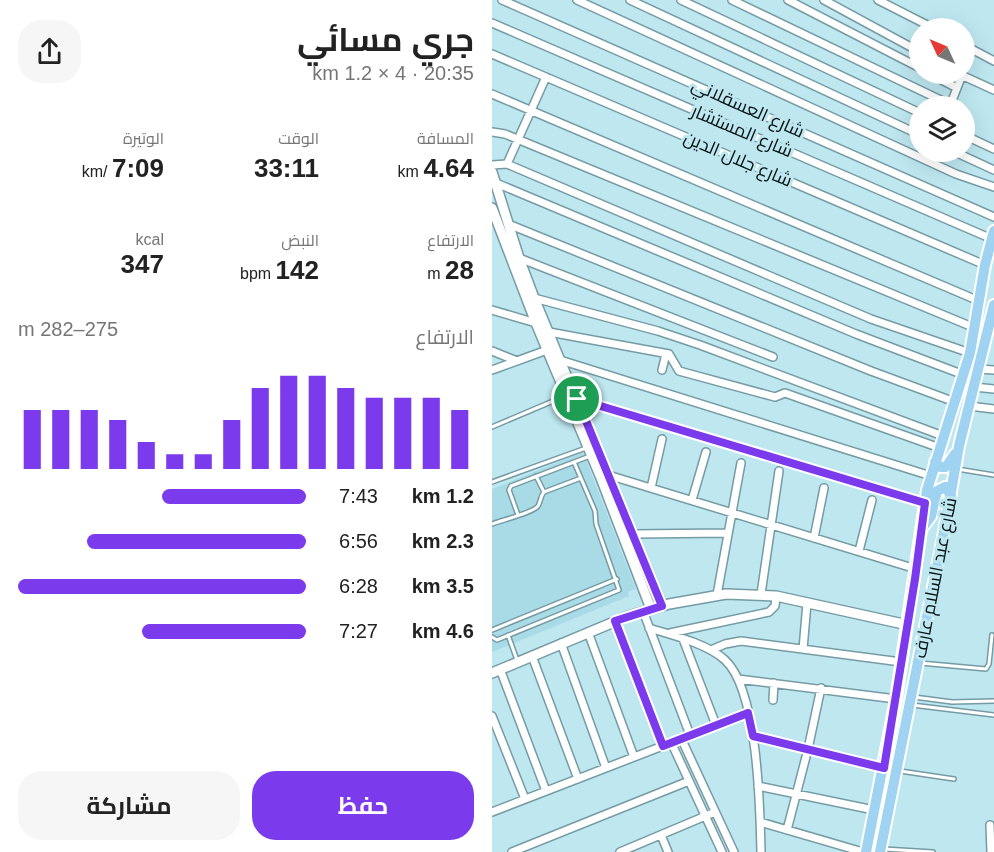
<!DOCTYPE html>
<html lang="ar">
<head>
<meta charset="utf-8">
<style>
  :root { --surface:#fff; --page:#f6f6f6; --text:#222; --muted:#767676; --accent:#7c3aed }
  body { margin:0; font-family:Arial,Cairo,sans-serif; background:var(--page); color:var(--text); direction:rtl; height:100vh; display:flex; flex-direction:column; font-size:22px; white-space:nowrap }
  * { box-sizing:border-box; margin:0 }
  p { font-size:20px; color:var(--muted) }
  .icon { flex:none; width:33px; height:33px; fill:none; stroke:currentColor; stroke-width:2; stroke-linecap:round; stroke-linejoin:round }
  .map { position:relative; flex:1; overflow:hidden; direction:ltr }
  .details { display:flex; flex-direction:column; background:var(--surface); width:492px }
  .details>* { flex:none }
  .needle { width:39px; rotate:314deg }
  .tools { position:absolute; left:417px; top:18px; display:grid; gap:12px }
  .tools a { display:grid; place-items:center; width:66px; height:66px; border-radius:50%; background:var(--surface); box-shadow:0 6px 24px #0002; font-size:30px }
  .pin { position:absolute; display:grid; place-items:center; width:51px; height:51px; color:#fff; margin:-26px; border:3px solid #fff; border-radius:50%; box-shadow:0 2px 6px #0007 }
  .round { display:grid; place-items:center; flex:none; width:63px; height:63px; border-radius:24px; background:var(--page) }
  .headline { display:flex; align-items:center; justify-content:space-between; height:102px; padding:0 18px }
  h1 { font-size:33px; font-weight:700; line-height:45px }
  .metrics { display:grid; grid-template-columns:repeat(3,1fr); gap:9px; height:102px; padding:6px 18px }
  .metrics div { display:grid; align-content:center }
  .metrics b { font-size:26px; font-weight:700 }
  .metrics small { font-size:16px; font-weight:400 }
  .metrics p { font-size:16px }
  .chart { height:168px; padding:12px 18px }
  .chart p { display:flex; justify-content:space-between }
  .chart svg { width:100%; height:108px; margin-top:6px; stroke:var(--accent); stroke-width:6 }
  .cta { display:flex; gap:12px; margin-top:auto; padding:12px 18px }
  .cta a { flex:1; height:69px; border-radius:24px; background:var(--accent); color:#fff; font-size:24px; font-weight:700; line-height:69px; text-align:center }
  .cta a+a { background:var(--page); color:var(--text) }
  ul { padding:0 18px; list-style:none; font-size:20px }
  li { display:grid; grid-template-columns:96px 72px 1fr; align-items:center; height:45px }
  li i { height:15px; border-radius:8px; background:var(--accent) }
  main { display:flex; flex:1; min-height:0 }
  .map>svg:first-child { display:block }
</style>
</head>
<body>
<main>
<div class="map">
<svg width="502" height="852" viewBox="0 0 502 852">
  <rect width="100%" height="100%" fill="#bee7f0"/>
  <path fill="#a9dbe6" d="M91 452 144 589 136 592 137 596 0 652V489Z"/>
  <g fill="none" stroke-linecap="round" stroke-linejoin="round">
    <g stroke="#759ba4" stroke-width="6">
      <path id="service" d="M0 427 73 396
        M465 469 502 475
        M44 476 52 492
        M0 482 94 448
        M26 515 17 490 19 486 98 456
        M0 524C10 520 41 513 46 506 49 501 48 497 52 492L89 478
        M0 630 125 579
        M16 635 25 660
        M0 637 5 640 127 590 104 524 103 511 82 462
        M428 663 494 669 497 664 500 635
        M422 697 460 702 502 701
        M420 705 502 715
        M408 771 462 779
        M392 849 441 852"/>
    </g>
    <g stroke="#759ba4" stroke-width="10">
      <path id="minor" d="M10 0 502 217
        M85 0 464 174 502 187
        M138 0 428 135
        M189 0 428 113
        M240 0 459 105
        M296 0 428 68
        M332 0 428 52
        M386 0 441 28
        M0 23 500 239
        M472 45 502 61
        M0 54 493 265
        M438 74 465 88
        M467 74 502 90
        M0 94 487 301
        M458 106 470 75
        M0 132 13 134 483 328
        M472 135 502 149
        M463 152 502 170
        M15 164 54 77
        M0 165 15 164 379 319 478 353
        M4 183 364 334 472 375
        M16 224 379 371 463 402
        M27 258 281 357
        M42 298 166 331 208 345 451 436
        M0 310 44 323
        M57 332 177 354 187 371 283 397 293 393 448 448
        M0 351 25 361
        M68 360 439 476
        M486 369 502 370
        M0 370 55 350
        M170 370 174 354
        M482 387 502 389
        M85 399 433 503
        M477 406 502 409
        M116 475 424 569
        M159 488 170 439
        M200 500 214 452
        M141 534 236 533
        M322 538 332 488
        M367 551 380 500
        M269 594 287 471
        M225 595 249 463
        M151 611 198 735
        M123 621 171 746
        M157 628C180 635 216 644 233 660 266 690 268 808 269 852
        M96 632 142 757
        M178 633 277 612 283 606 284 596
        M191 639 224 725
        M69 643 114 768
        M311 649 315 603
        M219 650 233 644 249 641 409 662
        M40 656 86 779
        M8 669 54 791
        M246 679 404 699
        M281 700 282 683
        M0 716 33 799
        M261 736 392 768
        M189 738 242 852
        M179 742 230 852
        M266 786 382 810
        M0 812 256 713
        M268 822 371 852
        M498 825 499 852
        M295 830 316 749 329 688
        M169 835 176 852
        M20 852 197 781
        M128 852 223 812"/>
    </g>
    <g stroke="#759ba4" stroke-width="12">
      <path id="secondary" d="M0 172 27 258 42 298 170 606
        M0 208 44 323 109 478 159 609
        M0 673 134 617 177 604 234 594 284 596 416 625"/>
    </g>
    <g stroke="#fff" stroke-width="14">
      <path id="primary" d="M443 462 448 467H454L463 454
        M431 527 439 516 445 491 453 487 459 495
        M374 852 404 699 435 490 478 353 493 265 502 231
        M388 852 452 532 467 446 502 305"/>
    </g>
    <use href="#service" stroke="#fff" stroke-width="3"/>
    <use href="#minor" stroke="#fff" stroke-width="7"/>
    <use href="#secondary" stroke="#fff" stroke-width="9"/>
    <use href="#primary" stroke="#9fd3f1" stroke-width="10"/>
  </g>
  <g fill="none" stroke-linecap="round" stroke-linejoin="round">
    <g stroke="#fff" stroke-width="12">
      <path id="route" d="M85 399 433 503 423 579 392 768 261 736 256 713 171 746 123 621 170 606Z"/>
    </g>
    <use href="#route" stroke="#7c3aed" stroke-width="8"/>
  </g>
  <g text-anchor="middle" stroke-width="6" stroke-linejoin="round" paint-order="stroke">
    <g font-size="18" fill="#031013" stroke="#bee7f0">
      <text transform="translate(256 108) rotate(24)" y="6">شارع العسقلاني</text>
      <text transform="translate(250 131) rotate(23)" y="6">شارع المستشار</text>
      <text transform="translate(246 159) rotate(23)" y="6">شارع جلال الدين</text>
      <text transform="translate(443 578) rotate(-79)" y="6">شارع عبد السلام عارف</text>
    </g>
  </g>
</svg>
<div class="tools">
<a><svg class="needle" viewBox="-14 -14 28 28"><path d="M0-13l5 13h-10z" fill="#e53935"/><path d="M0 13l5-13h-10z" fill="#767676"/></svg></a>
<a><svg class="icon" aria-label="layers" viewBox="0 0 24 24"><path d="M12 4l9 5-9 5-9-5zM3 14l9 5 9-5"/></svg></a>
</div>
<div class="pin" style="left:85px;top:399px;background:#1e9e55"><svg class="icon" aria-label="arrive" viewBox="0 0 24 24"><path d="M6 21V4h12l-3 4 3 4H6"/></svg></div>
</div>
<section class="details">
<div class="headline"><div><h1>جري مسائي</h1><p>20:35 · 4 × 1.2 km</p></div><a class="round"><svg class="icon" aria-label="share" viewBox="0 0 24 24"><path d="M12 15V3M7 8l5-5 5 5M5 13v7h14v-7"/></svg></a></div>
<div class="metrics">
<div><p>المسافة</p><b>4.64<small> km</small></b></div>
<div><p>الوقت</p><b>33:11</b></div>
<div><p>الوتيرة</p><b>7:09<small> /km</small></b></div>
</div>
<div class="metrics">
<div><p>الارتفاع</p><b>28<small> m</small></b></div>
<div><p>النبض</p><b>142<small> bpm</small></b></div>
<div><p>kcal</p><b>347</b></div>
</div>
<div class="chart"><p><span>الارتفاع</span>275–282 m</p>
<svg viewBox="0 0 160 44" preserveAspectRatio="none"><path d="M5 44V20M15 44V20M25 44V20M35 44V24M45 44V33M55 44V38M65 44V38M75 44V24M85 44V11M95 44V6M105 44V6M115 44V11M125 44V15M135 44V15M145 44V15M155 44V20"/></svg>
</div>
<ul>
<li><b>1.2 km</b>7:43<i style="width:50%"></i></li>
<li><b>2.3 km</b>6:56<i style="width:76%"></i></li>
<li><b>3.5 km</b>6:28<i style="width:100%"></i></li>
<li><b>4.6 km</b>7:27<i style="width:57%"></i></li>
</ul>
<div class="cta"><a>حفظ</a><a>مشاركة</a></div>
</section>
</main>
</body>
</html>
